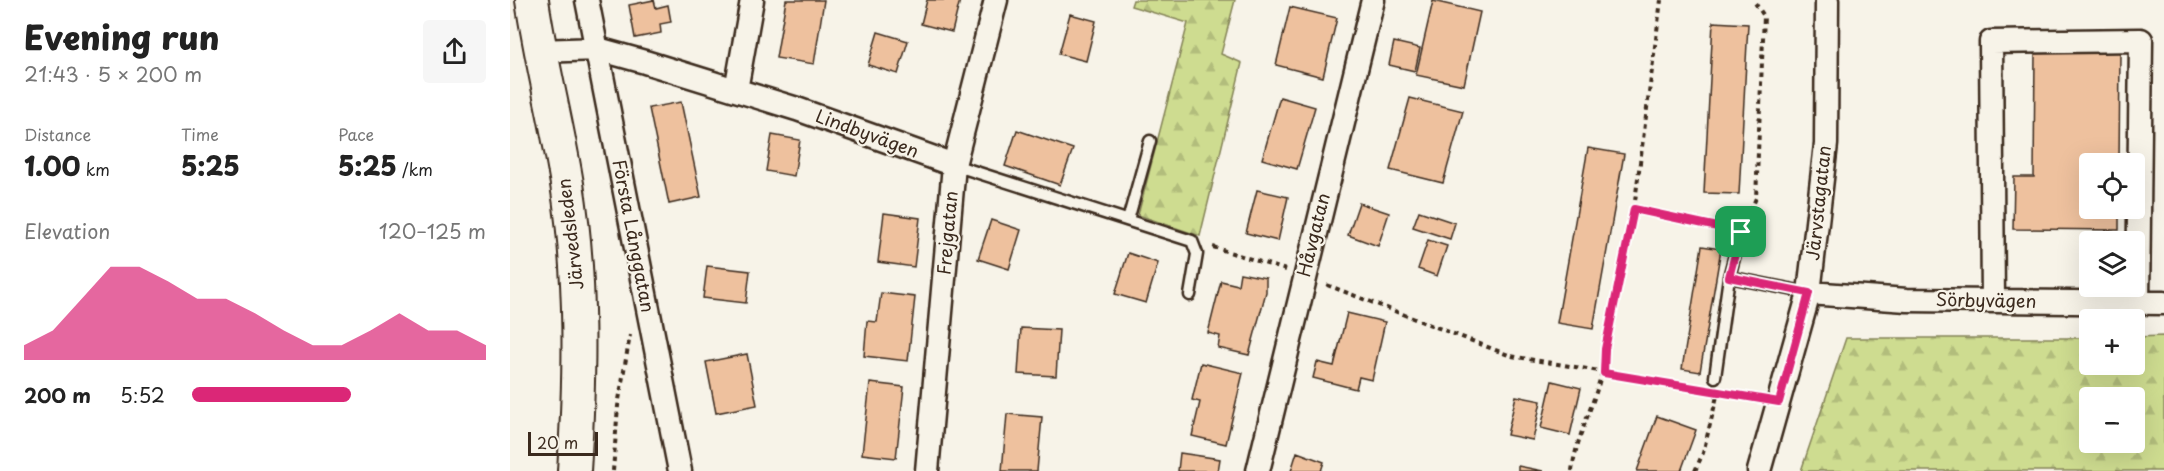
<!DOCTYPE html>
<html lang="en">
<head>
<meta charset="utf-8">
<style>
  :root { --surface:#fff; --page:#f6f6f6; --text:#222; --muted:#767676; --accent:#db2777 }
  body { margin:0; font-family:"Playpen Sans",sans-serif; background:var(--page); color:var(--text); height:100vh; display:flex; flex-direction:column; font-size:22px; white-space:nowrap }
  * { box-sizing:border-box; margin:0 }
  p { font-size:20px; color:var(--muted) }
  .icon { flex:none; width:33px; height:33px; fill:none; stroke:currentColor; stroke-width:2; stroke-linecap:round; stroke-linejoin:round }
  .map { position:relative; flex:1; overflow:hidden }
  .details { display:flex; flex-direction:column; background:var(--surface); width:510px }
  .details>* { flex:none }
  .tools { position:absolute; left:1569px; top:153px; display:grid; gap:12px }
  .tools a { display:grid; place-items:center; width:66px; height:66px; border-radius:6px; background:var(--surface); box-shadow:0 6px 24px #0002; font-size:30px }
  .scale { position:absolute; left:18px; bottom:15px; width:70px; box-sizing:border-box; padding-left:6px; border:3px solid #3b2a1e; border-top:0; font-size:16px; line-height:21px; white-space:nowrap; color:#3b2a1e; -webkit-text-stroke:4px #f7f3e8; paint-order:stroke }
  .pin { position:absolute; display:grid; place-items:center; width:51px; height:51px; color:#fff; margin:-26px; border-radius:12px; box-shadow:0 3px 9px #0006 }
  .round { display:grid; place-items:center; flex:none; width:63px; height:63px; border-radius:6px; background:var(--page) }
  .summary { display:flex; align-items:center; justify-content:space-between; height:102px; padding:0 24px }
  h1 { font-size:33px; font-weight:800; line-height:45px }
  .stats { display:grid; grid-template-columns:repeat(3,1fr); gap:9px; height:102px; padding:6px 24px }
  .stats div { display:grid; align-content:center }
  .stats b { font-size:26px; font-weight:800 }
  .stats small { font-size:16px; font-weight:400 }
  .stats p { font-size:16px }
  .chart { height:168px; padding:12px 24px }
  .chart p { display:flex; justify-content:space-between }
  .chart svg { width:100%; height:108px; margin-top:6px; fill:var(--accent); opacity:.7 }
  ul { padding:0 24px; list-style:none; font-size:20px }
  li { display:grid; grid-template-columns:96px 72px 1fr; align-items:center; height:45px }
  li i { height:15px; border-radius:8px; background:var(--accent) }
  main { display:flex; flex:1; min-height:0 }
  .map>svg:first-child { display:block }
</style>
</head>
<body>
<main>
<section class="details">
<div class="summary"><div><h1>Evening run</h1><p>21:43 · 5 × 200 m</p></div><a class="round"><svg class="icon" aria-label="share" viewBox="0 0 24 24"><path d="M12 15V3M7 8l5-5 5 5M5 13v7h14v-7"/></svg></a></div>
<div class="stats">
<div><p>Distance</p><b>1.00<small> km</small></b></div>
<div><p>Time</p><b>5:25</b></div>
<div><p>Pace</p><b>5:25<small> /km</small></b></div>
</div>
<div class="chart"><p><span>Elevation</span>120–125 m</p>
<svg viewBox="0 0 160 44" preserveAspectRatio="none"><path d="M0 44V38L10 32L20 19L30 6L40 6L50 12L60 19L70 19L80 25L90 32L100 38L110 38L120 32L130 25L140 32L150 32L160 38V44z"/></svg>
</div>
<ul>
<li><b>200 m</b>5:52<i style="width:54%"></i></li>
</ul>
</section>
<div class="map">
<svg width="1654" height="471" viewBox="0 0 1654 471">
  <defs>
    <pattern id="forest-firs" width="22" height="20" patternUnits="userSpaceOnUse" patternTransform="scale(1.5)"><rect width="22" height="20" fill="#cedc90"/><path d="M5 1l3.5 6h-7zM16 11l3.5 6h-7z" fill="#b2bd7c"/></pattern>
  </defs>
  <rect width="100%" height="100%" fill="#f7f3e8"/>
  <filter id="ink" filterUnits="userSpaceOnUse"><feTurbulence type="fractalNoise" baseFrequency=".0167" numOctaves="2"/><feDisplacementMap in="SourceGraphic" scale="12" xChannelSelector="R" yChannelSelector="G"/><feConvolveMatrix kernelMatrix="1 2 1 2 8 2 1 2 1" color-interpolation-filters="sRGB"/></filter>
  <g filter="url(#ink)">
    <path fill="url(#forest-firs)" stroke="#848357" stroke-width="1.5" fill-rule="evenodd" d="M623 0H725L711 54 732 63 690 236 628 215 678 23 621 6Z
      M1654 336V471H1291L1336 338H1579L1580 364H1624L1625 337ZM1580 398H1624V442H1580Z"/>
    <path fill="#eec19e" stroke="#3b2a1e" stroke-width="1.5" d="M144 0 146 8 158 5 161 22 150 24 151 33 125 38 119 5Z
      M276 0H314L304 64 266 58Z
      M417 0H450L442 32 411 24Z
      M923 1 970 12 954 85 906 75Z
      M780 7 827 18 813 77 766 65Z
      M560 14 586 21 576 61 549 54Z
      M1203 22 1238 24 1229 194 1194 193Z
      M368 32 398 41 388 74 358 65Z
      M884 42 910 48 905 71 879 65Z
      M1525 51H1610L1609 164H1580V208H1609V230L1503 229 1504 177H1524Z
      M770 97 805 107 787 169 752 159Z
      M900 98 953 111 933 183 880 170Z
      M171 102 191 197 159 204 139 108Z
      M507 130 563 149 550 185 495 166Z
      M262 135 290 140 284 176 256 171Z
      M1078 148 1114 154 1083 329 1047 323Z
      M747 190 778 197 768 241 736 233Z
      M849 203 879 213 868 246 838 235Z
      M909 211 945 223 940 239 903 227Z
      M374 213 410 218 404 267 368 262Z
      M481 220 511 230 499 269 468 259Z
      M918 240 937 246 927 276 908 269Z
      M1192 246 1211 249 1190 372 1172 369Z
      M618 253 648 263 636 303 605 294Z
      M197 266 240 271 236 303 193 298Z
      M730 273 756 278V292L739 355 708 348 710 336 698 333 711 281 728 285Z
      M371 293 405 297 398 361 354 356 357 321 367 322Z
      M837 313 875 322 862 380 849 377 846 389 803 378 807 362 824 366Z
      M511 328 549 330 546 376 508 374Z
      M237 354 247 405 206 413 196 362Z
      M691 363 733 373 716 444 682 436 690 402 682 400Z
      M1042 381 1071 388 1060 435 1031 428Z
      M360 383 394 387 386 458 352 454Z
      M1006 396 1031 401 1023 440 997 435Z
      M497 414 532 417 527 471H492Z
      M1147 416 1186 430 1171 471H1127Z
      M787 452 814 462 811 471H781Z
      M670 453 710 459 708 471H668Z
      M1008 466 1033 471H1008Z"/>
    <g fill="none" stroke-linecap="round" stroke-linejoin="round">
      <g stroke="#3b2a1e" stroke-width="15">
        <path id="lane" d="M444 165 682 241 687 254 680 295
          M618 220 640 141
          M1231 232 1219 277 1299 293
          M1205 377 1219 277"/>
      </g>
      <g stroke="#3b2a1e" stroke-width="27">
        <path id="street" d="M77 0 170 471
          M29 51 88 49 135 62 287 109 444 165
          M226 90 242 0
          M1299 293 1397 300 1654 303
          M1483 301 1481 42 1631 40 1628 303
          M417 471 444 165 486 0
          M748 471 863 0
          M1249 471 1299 293 1316 144 1317 0"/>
      </g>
      <g stroke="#3b2a1e" stroke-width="36">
        <path id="secondary" d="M22 0C31 62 47 122 57 184 72 279 70 376 64 471"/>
      </g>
      <path stroke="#3b2a1e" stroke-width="4" stroke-dasharray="4.5 4.5" stroke-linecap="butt" d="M1124 209 1151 0
        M1237 219 1246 198 1254 16 1243 0
        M703 247 776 270
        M817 285 1001 356 1195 389
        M1211 392 1248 398
        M103 471 108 406 120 335
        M1062 471C1067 429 1093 392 1095 349L1124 209 1217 229
        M1185 471 1193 453 1208 392"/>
      <use href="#lane" stroke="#f7f3e8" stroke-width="10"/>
      <use href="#street" stroke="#f7f3e8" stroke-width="22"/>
      <use href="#secondary" stroke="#f7f3e8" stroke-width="32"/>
    </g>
  </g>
  <g fill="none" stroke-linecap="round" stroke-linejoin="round" filter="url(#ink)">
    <g stroke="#fff" stroke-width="12">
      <path id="route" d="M1124 209 1231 232 1219 277 1299 293 1269 402 1094 373 1095 349Z"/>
    </g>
    <use href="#route" stroke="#db2777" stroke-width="8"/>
  </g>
  <g text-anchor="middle" stroke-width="4.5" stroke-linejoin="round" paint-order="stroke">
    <g font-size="18" fill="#3b2a1e" stroke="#f7f3e8">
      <text transform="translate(357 134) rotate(20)" y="6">Lindbyvägen</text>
      <text transform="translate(1309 203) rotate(-84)" y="6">Järvstagatan</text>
      <text transform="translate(438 233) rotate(-85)" y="6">Frejgatan</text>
      <text transform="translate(61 234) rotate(-97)" y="6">Järvedsleden</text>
      <text transform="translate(804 235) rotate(-76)" y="6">Håvgatan</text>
      <text transform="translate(123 236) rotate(79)" y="6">Första Långgatan</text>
      <text transform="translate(1476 301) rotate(1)" y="6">Sörbyvägen</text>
    </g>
  </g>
</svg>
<div class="tools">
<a><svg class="icon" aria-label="locate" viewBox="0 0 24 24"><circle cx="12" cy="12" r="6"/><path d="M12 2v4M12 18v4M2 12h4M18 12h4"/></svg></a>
<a><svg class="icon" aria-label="layers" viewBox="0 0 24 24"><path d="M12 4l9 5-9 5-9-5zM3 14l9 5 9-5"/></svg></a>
<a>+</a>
<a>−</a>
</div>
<div class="scale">20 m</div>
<div class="pin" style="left:1231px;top:232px;background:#1e9e55"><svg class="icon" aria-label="arrive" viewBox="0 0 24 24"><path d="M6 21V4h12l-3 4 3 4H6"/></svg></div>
</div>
</main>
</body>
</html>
